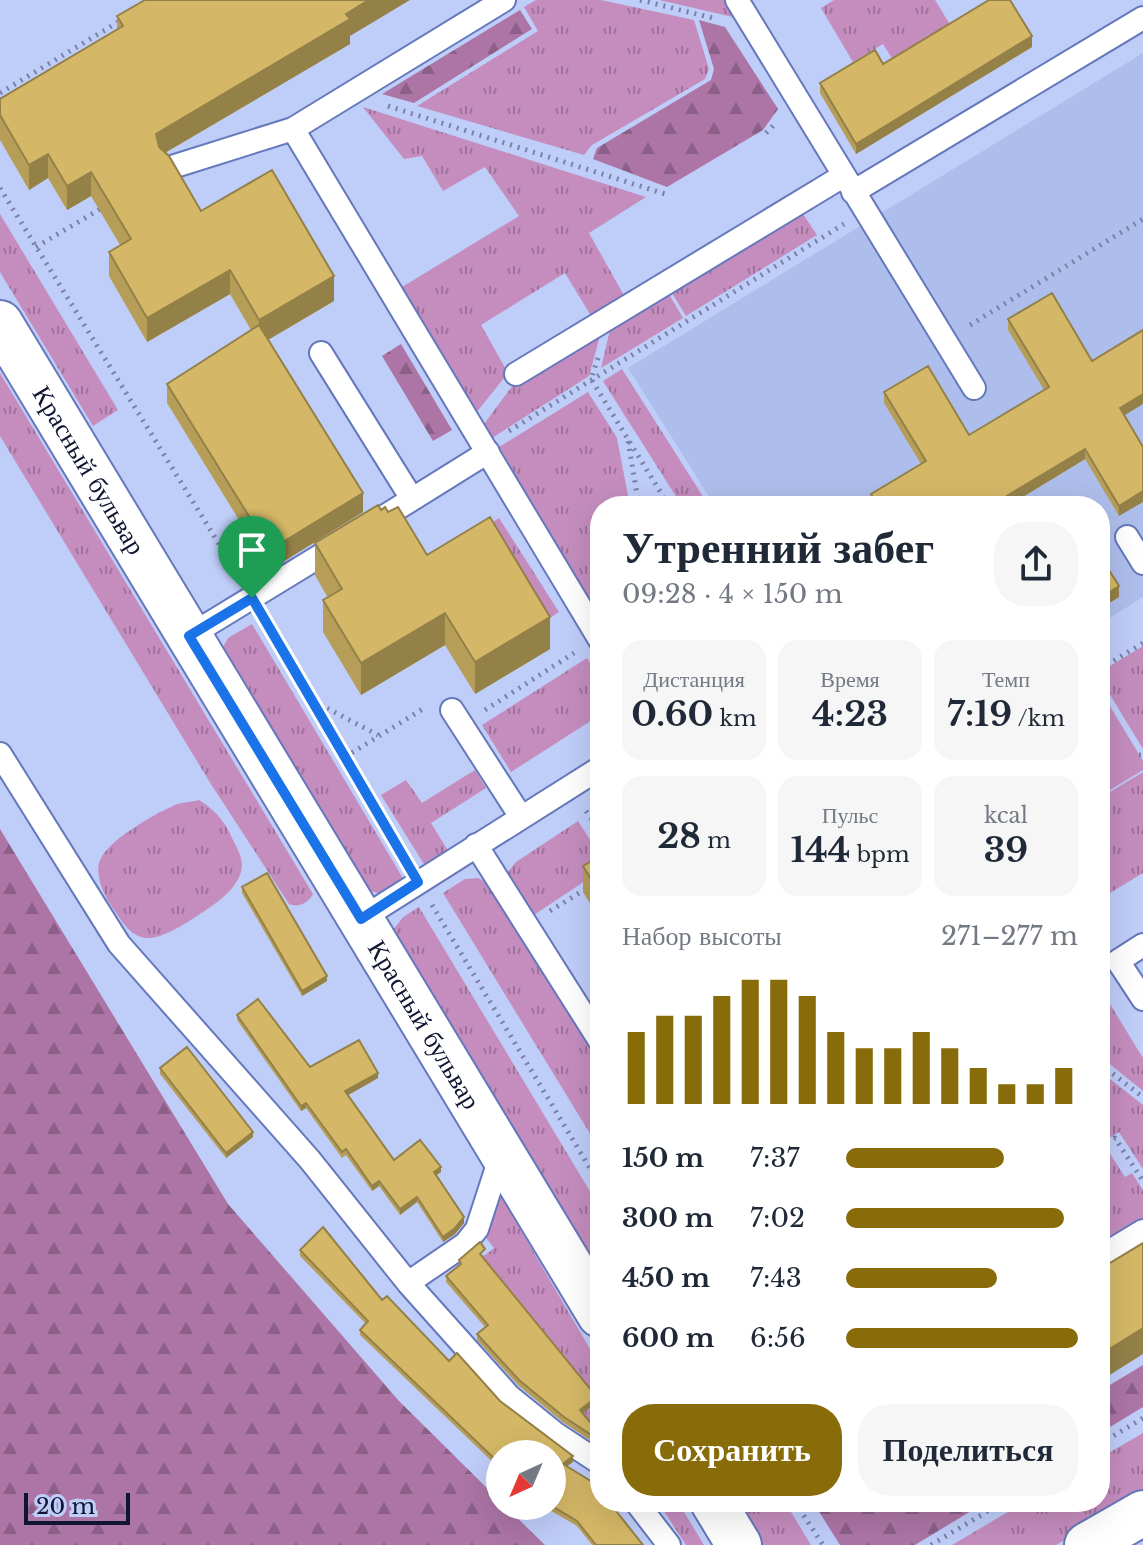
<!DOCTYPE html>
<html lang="ru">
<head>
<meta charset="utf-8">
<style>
  :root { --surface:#fff; --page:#f6f6f7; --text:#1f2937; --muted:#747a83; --accent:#876c09 }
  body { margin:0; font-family:"Libre Baskerville",serif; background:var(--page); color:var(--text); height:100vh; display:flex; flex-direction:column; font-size:30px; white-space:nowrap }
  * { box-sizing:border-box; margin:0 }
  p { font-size:26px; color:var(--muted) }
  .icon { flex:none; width:44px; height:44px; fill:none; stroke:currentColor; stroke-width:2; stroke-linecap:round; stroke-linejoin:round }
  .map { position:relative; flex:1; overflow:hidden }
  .details { position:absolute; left:590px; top:496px; width:520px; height:1016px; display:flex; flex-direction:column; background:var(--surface); border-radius:32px; box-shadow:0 8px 32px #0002 }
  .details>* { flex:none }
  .needle { width:52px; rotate:224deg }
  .buttons { position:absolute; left:486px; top:1440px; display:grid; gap:16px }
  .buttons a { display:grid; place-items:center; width:80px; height:80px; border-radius:50%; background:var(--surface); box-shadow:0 8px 32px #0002; font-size:40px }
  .scale { position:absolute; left:24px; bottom:20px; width:106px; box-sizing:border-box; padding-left:8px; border:4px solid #101631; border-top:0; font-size:22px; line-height:28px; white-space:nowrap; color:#101631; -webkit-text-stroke:6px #bfcdf9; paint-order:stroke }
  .pin { position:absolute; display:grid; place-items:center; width:68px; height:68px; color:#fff; margin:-82px -34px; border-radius:50% 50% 50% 0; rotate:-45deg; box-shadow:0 0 8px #0007 }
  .pin .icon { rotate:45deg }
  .round { display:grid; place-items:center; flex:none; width:84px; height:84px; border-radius:32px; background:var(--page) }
  .summary { display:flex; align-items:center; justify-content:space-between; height:136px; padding:0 32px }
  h1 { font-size:44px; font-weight:700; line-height:60px }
  .metrics { display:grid; grid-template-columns:repeat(3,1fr); gap:12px; height:136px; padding:8px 32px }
  .metrics div { display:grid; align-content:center; border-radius:20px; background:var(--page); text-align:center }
  .metrics b { font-size:34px; font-weight:700 }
  .metrics small { font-size:22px; font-weight:400 }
  .metrics p { font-size:22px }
  .chart { height:224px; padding:16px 32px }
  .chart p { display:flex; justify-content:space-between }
  .chart svg { width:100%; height:144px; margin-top:8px; stroke:var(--accent); stroke-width:6 }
  .action { display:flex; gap:16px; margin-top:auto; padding:16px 32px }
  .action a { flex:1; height:92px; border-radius:32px; background:var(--accent); color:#fff; font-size:32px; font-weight:700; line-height:92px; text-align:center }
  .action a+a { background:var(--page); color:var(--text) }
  ul { padding:0 32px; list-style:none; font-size:26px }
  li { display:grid; grid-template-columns:128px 96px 1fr; align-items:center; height:60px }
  li i { height:20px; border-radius:10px; background:var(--accent) }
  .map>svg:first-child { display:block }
</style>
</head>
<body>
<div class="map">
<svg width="1143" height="1545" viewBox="0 0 1143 1545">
  <defs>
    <pattern id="grass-tufts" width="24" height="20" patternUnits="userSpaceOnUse" patternTransform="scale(2)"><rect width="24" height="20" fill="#c48dbe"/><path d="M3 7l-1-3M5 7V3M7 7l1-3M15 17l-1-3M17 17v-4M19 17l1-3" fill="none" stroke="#9e729b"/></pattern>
    <pattern id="forest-firs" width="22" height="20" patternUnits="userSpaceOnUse" patternTransform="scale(2)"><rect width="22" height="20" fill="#ac75a6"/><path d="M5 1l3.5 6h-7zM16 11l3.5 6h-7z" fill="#8b5f88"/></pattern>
  </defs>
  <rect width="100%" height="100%" fill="#bfcdf9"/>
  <path fill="#aebeec" d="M1143 53V597L1100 624V506H715L628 368Z"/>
  <path fill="url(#grass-tufts)" d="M536 0H601L694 20 709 69 705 79 592 145 584 155 417 106 538 31 524 7Z
    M659 0H726L737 18Z
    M834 0H935L951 26 893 60 883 44 853 62 821 8Z
    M363 107 646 197 589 233 626 299 593 319 565 273 481 325 508 373 476 413 402 287 519 216 485 167 443 191 422 156 404 159Z
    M799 208 817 235 686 316 669 288Z
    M0 214 118 410 93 426 0 272Z
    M666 289 683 318 601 368 612 321Z
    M603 325 589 376 492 438 484 424 519 377Z
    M622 369 709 506H682L603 381Z
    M0 373 313 894C308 903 299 908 289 904L209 781 0 436Z
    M588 392 617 438 630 506H600V616L499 447Z
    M499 518 559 612 545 621 428 563Z
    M252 624 404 880 381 894 367 890 222 649 228 638Z
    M1143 646V749L1109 693 1100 698V672Z
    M587 658 600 679V715L511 772 482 725Z
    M475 770 486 788 431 823 450 854 427 869 381 795 406 780 422 803Z
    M1143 772V873L1100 899V798Z
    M199 800C214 809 224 820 231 836 235 844 242 856 242 865 241 889 212 906 194 918 183 925 164 937 150 938 134 939 124 925 117 914 107 901 95 880 99 863 105 841 155 814 175 805 182 802 191 802 199 800Z
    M578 821 600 855V871L531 917 514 891 508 872 516 862Z
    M478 878 491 884 600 1061V1150L443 893 465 879Z
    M419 907 600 1208V1287L395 947 393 930 403 917Z
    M1100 988 1143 1058V1091L1100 1056Z
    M1100 1071 1143 1105V1169L1119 1132 1100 1144Z
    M1105 1146 1125 1177 1132 1173 1143 1190V1225L1100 1250C1100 1233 1099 1215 1100 1198 1101 1181 1111 1165 1101 1149Z
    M499 1193 600 1366V1440L480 1259 494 1248 483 1234 492 1221Z
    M1143 1433V1494L1056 1545H952L1025 1502H1100V1458Z
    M658 1502H678L704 1545H686Z
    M725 1502H785L811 1545H751Z"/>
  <path fill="url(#forest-firs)" d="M520 10 532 29 414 103 382 94Z
    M699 20 725 27 778 109 763 130 667 187 593 159 597 148 711 80 714 69Z
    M401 344 452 430 433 441 382 356Z
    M0 829 228 1204 399 1401 500 1501V1506H505L545 1545H0Z
    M1143 1365V1407L1100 1433V1391Z
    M813 1502H986L915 1545H840Z"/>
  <path fill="#c48dbe" d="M1105 698 1143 761V770L1100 796V701Z"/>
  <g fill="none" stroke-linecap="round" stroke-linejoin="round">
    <g stroke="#6578bb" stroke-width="26">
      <path id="service" d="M737 0 974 388
        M293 129 600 640
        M172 167 293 129 504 0
        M853 192 1143 18
        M321 353 412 499
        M516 374 843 176
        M374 523 488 452
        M1127 537 1143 563
        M189 636 338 545
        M452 710 521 817
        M0 754 119 944 310 1160 408 1283 509 1396 556 1434 600 1463
        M476 845 600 1041
        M361 919 600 768
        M1143 945 1118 961 1143 999
        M1100 1257 1143 1231
        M408 1283 465 1244 477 1229 501 1155
        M636 1502 669 1545"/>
    </g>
    <g stroke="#6578bb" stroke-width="48">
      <g id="tertiary">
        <path id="s1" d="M0 323 600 1315"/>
        <path d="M713 1502 739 1545"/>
        <path d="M1087 1545 1143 1513"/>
      </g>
    </g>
    <path stroke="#7882a7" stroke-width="5" stroke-dasharray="2 6" stroke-linecap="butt" d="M640 0 713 18
      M0 93 120 21
      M388 106 665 194
      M766 133 777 122
      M0 188 238 575
      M36 247 102 208
      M970 325 1143 219
      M598 358 591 379 669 506
      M509 431 844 224
      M628 441 639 506
      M266 622 404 858
      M1100 669 1143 643
      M313 701 378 735
      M485 710 574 653
      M1139 755H1143
      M345 757 426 707
      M586 811 600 831
      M432 905 600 1185
      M550 911 600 880
      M1100 924 1112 932
      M1100 1064 1143 1097
      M1100 1147 1115 1138 1143 1181
      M1100 1151 1104 1157 1100 1187
      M1100 1444 1143 1418
      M795 1502 823 1545
      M931 1545 1003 1502"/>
    <use href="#service" stroke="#fff" stroke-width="22"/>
    <use href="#tertiary" stroke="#fff" stroke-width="44"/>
  </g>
  <path fill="#b69e59" d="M117 16 350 36V44L165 153 201 211 334 301 268 340 363 512 278 565 264 541 255 546 167 403V384L251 330 230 294 147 342 109 276V252L120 245 91 196 67 210 48 178 29 190 0 140V99L117 29Z
    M1032 47 856 154 820 93V83L883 64Z
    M1008 319 1092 361 1124 415 1119 516 1085 459 1010 505V506H872L871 494 921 464 884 403V392L969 435 1044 390 1008 330Z
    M381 510 427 555 550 649 475 694 445 645 361 695 323 632V600L328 598 315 575V543Z
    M600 856V920L583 892V866Z
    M242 887 327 981 302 996 242 893Z
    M237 1015 310 1067 378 1078 348 1095 394 1160 441 1172 436 1175 464 1223 455 1234 443 1242 417 1202 400 1215 379 1186 372 1191 346 1155 342 1158 306 1108 301 1111 237 1020Z
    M160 1068 253 1137 226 1158 160 1074Z
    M300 1250 382 1300 449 1361 573 1462 567 1466 643 1545H592L577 1526 543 1506H552L500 1454V1469L360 1335V1330L366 1324 300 1256Z
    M485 1255 483 1257 597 1402 583 1413 600 1434V1440L596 1444 564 1423 519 1386 477 1340V1334L485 1327 446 1282V1276L459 1266V1260Z"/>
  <path fill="#948148" d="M369 0H410L350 36V44L156 158V134Z
    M1032 36V47L856 154V144Z
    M48 154V178L29 190V165Z
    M91 172V196L67 210V186Z
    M230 270V294L147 342V318Z
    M334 276V301L259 345V320Z
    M1143 394V404L1120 418V408Z
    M1085 449V459L1008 506 1005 497Z
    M1143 491V502L1119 516V506Z
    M363 493V512L278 565V545Z
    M264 521V541L255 546V526Z
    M1119 586V597L1100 609V598Z
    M445 613V645L361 695V663Z
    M550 617V649L475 694V662Z
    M327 976V981L302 996V991Z
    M378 1073V1078L345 1097V1091Z
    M306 1103V1108L301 1111V1106Z
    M253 1132V1137L226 1158V1153Z
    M441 1167V1172L434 1177V1172Z
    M379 1181V1186L372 1191V1186Z
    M417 1197V1202L400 1215V1209Z
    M464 1217V1223L455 1234 443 1242V1237Z
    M1143 1328V1354L1100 1381V1355Z
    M597 1397V1402L580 1415V1410Z
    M573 1456V1462L563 1469V1464Z"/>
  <path fill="#d4b867" stroke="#948148" stroke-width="2" d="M145 0H369L346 14 350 19 156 134 159 147 169 156 201 211 272 170 334 276 259 320 230 270 147 318 109 252 131 239 91 172 67 186 48 154 29 165 0 115V99L123 26 117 16Z
    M989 0H1010L1032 36 856 144 820 83 875 50 883 64Z
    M1052 293 1092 361 1143 330V394L1120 408 1143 447V491L1119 506 1085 449 1005 497 1010 506H878L871 494 926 461 884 392 928 366 969 435 1049 387 1008 319Z
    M259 325 363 493 278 545 264 521 255 526 167 384Z
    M378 505 381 510 385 507 388 512 398 507 427 555 490 517 550 617 475 662 445 613 361 663 323 600 342 589 315 543Z
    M1102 559 1119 586 1100 598V560Z
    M600 856V894L583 866Z
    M267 873 327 976 302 991 242 887Z
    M258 999 310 1067 359 1040 378 1073 345 1091 394 1160 420 1140 441 1167 434 1172 464 1217 455 1228 443 1237 417 1197 400 1209 379 1181 372 1186 346 1149 342 1152 306 1103 301 1106 237 1015Z
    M187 1047 253 1132 226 1153 160 1068Z
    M323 1227 382 1300 387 1296 449 1361 457 1353 500 1401 573 1456 563 1464 594 1483 600 1490V1502H609L643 1545H596L577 1521 552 1506V1454H500V1464L360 1330 368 1321 300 1250Z
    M480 1242 485 1249 480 1254 597 1397 580 1410 600 1434 596 1438 564 1417 519 1380 477 1334 488 1325 446 1276 461 1264 459 1260Z
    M1143 1243V1328L1100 1355V1269Z"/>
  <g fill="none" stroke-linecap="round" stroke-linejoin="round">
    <g stroke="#fff" stroke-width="16">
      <path id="route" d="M252 598 418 882 361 919 189 636Z"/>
    </g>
    <use href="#route" stroke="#1a73e8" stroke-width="10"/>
  </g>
  <g text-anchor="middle" stroke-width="8" stroke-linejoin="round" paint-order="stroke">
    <g font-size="26" fill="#101631" stroke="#bfcdf9">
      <text dy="9" stroke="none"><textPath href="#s1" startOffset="172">Красный бульвар</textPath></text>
      <text dy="9" stroke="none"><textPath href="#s1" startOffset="820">Красный бульвар</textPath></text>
    </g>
  </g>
</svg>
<div class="buttons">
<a><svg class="needle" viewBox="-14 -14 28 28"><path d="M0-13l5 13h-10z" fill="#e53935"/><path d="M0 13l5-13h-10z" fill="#747a83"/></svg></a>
</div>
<div class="scale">20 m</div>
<div class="pin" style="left:252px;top:598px;background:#1e9e55"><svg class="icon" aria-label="arrive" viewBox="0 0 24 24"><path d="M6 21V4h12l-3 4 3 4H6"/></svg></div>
<section class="details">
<div class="summary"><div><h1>Утренний забег</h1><p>09:28 · 4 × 150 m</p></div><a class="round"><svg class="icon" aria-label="share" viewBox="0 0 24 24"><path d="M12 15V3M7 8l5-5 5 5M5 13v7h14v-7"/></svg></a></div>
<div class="metrics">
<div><p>Дистанция</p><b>0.60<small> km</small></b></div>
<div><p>Время</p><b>4:23</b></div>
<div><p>Темп</p><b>7:19<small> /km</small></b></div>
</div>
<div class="metrics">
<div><b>28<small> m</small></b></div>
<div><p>Пульс</p><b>144<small> bpm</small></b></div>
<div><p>kcal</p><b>39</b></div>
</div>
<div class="chart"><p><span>Набор высоты</span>271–277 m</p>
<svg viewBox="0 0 160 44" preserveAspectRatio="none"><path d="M5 44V22M15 44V17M25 44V17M35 44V11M45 44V6M55 44V6M65 44V11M75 44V22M85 44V27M95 44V27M105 44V22M115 44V27M125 44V33M135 44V38M145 44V38M155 44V33"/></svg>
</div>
<ul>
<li><b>150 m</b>7:37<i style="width:68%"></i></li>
<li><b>300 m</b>7:02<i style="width:94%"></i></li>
<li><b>450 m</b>7:43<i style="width:65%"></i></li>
<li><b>600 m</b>6:56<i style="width:100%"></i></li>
</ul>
<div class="action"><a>Сохранить</a><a>Поделиться</a></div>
</section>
</div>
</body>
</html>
